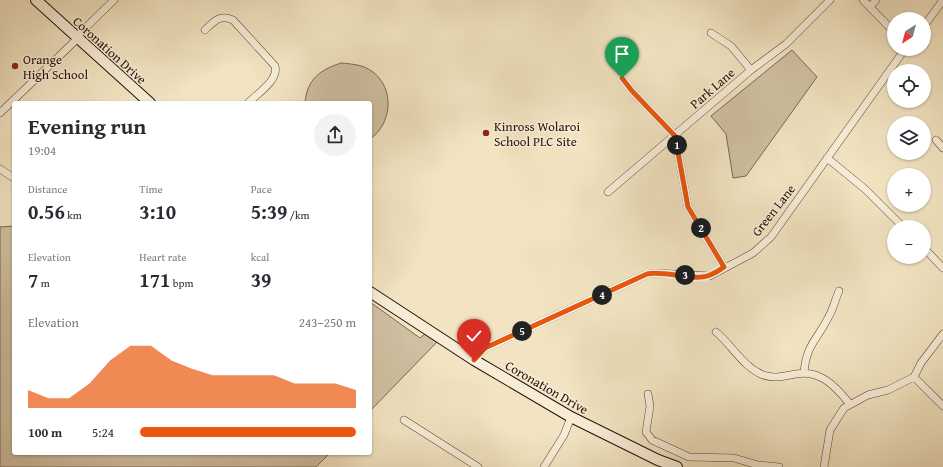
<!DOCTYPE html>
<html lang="en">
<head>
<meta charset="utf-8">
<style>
  :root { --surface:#fff; --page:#f2f2f3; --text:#2b2b33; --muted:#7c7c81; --accent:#ea580c }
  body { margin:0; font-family:"Gentium Book Plus",serif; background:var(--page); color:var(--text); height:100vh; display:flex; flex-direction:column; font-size:15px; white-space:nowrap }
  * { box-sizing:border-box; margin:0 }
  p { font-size:13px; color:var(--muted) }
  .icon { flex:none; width:22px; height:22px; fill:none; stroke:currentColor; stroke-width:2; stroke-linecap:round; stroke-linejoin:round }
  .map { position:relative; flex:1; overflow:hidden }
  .sheet { position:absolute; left:12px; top:101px; width:360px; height:354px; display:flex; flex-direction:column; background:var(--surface); border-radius:4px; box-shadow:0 1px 3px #0004 }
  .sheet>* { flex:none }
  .needle { width:26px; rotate:216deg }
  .controls { position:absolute; left:887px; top:12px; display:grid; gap:8px }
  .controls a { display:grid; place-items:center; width:44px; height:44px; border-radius:50%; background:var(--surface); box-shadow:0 1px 3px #0004; font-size:20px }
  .pin { position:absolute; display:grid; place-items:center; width:34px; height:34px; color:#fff; margin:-41px -17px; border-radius:50% 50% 50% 0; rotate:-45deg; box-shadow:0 0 4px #0007 }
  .pin .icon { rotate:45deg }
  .km { position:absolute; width:20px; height:20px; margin:-10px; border-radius:50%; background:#222; color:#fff; font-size:11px; line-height:20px; text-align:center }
  .round { display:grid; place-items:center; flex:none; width:42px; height:42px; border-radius:21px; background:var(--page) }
  .head { display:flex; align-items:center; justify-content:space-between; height:68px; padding:0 16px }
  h1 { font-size:22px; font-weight:700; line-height:30px }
  .figures { display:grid; grid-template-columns:repeat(3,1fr); gap:6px; height:68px; padding:4px 16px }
  .figures div { display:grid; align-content:center }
  .figures b { font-size:20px; font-weight:700 }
  .figures small { font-size:11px; font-weight:400 }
  .figures p { font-size:11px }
  .chart { height:112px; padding:8px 16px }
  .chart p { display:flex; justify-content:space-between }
  .chart svg { width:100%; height:72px; margin-top:4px; fill:var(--accent); opacity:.7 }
  ul { padding:0 16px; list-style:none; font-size:13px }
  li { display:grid; grid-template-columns:64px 48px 1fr; align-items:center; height:30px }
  li i { height:10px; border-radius:5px; background:var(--accent) }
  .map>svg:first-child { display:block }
</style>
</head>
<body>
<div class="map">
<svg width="943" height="467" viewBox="0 0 943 467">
  <rect width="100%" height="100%" fill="#f2e4c2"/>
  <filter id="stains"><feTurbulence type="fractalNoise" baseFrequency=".005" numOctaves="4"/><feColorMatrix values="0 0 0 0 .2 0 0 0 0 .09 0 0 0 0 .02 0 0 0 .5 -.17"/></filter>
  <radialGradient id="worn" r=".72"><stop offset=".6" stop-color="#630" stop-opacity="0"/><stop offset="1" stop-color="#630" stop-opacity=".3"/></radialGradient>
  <path fill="#cfc0a2" stroke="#7a6854" d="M792 50 817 77 746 176 733 178 726 134 711 116Z
    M341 63C353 64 364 65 373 72 395 89 392 124 370 139V103H305C307 79 320 70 341 63Z
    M14 226V453H330L316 467H0V227Z
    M370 302 420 338 425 334 437 342 370 411Z"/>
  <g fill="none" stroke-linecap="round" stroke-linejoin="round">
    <g stroke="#594435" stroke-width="8">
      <path id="minor" d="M863 0 894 32
        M870 7 876 0
        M924 26 943 0
        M205 30C214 21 220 14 233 20L275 66C279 80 257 94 248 103
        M711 33 731 46 751 70
        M76 37 114 0
        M622 78 632 91 675 136 688 207 724 267
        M0 113 78 38
        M936 140 943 148
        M827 158 865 189 903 227
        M0 169 14 178
        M608 192 751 70 786 44 830 0
        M924 248 943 268
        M716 332C732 345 743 367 763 375 774 379 785 376 796 374 820 369 836 387 849 403
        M474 360 485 348 647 274 655 273 710 276 753 253 771 237 905 49
        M804 373C806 345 817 340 828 318 833 310 835 300 839 291
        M914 377 943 406
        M648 394 650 406 646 432 652 440 689 457 734 458 758 465 779 467
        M404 420 478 467
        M544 467 564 435 571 417
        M824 467 830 430 844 408 868 395 888 390 914 377 921 363 943 334"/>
    </g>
    <g stroke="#260f06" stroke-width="12">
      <path id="secondary" d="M36 0 150 103
        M370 292 474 360 571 417 658 460 677 467"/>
    </g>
    <use href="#minor" stroke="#f7edd7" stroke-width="7"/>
    <use href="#secondary" stroke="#f7edd7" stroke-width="10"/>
  </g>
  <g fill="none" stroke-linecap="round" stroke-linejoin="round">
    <g stroke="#fff" stroke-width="8">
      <path id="route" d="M474 360 485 348 647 274C665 270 694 282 710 275 715 273 720 270 724 267L688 207 675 136 632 91 622 78"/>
    </g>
    <use href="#route" stroke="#ea580c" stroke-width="5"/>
  </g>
  <g fill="#8f2418" stroke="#f7edd7" stroke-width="1.5">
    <circle cx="15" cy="66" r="4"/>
    <circle cx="486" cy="133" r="4"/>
  </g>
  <g text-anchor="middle" stroke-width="3" stroke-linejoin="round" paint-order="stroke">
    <g font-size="13" fill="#260f06" stroke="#f7edd7">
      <text transform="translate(110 50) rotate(42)" y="5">Coronation Drive</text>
      <text transform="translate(712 88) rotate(-41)" y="5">Park Lane</text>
      <text transform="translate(773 210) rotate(-52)" y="5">Green Lane</text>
      <text transform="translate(547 387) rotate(30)" y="5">Coronation Drive</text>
    </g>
    <g font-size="13" fill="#260f06" stroke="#f7edd7" text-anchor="start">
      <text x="23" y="64">Orange<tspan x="23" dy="15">High School</tspan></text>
      <text x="494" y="131">Kinross Wolaroi<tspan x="494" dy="15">School PLC Site</tspan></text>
    </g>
  </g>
  <rect width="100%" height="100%" filter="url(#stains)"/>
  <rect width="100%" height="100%" fill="url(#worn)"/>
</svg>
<div class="controls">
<a><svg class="needle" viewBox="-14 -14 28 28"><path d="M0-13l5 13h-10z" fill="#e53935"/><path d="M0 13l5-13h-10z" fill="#7c7c81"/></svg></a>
<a><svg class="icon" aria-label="locate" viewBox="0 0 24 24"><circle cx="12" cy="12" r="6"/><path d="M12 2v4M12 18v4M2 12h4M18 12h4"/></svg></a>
<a><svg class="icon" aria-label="layers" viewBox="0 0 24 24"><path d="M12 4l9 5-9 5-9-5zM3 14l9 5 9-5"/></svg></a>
<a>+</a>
<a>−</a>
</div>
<div class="pin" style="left:622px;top:78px;background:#1e9e55"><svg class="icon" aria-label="arrive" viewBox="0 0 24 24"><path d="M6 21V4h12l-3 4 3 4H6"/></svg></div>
<div class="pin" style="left:474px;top:360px;background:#d93025"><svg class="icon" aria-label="check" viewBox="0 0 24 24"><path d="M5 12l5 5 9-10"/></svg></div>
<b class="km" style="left:677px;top:145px">1</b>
<b class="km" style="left:701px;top:228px">2</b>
<b class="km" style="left:685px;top:275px">3</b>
<b class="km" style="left:602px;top:295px">4</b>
<b class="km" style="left:522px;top:331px">5</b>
<section class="sheet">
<div class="head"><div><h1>Evening run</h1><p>19:04</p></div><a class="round"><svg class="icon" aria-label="share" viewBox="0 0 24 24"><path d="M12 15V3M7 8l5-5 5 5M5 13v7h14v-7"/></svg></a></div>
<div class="figures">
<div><p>Distance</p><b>0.56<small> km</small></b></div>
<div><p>Time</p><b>3:10</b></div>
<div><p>Pace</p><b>5:39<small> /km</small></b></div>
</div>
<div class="figures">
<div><p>Elevation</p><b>7<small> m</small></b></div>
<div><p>Heart rate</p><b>171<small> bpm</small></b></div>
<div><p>kcal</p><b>39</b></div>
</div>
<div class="chart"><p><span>Elevation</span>243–250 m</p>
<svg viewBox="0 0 160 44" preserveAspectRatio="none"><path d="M0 44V33L10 38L20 38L30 29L40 15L50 6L60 6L70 15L80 20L90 24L100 24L110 24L120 24L130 29L140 29L150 29L160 33V44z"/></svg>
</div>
<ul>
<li><b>100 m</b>5:24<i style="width:100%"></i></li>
</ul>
</section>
</div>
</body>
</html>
